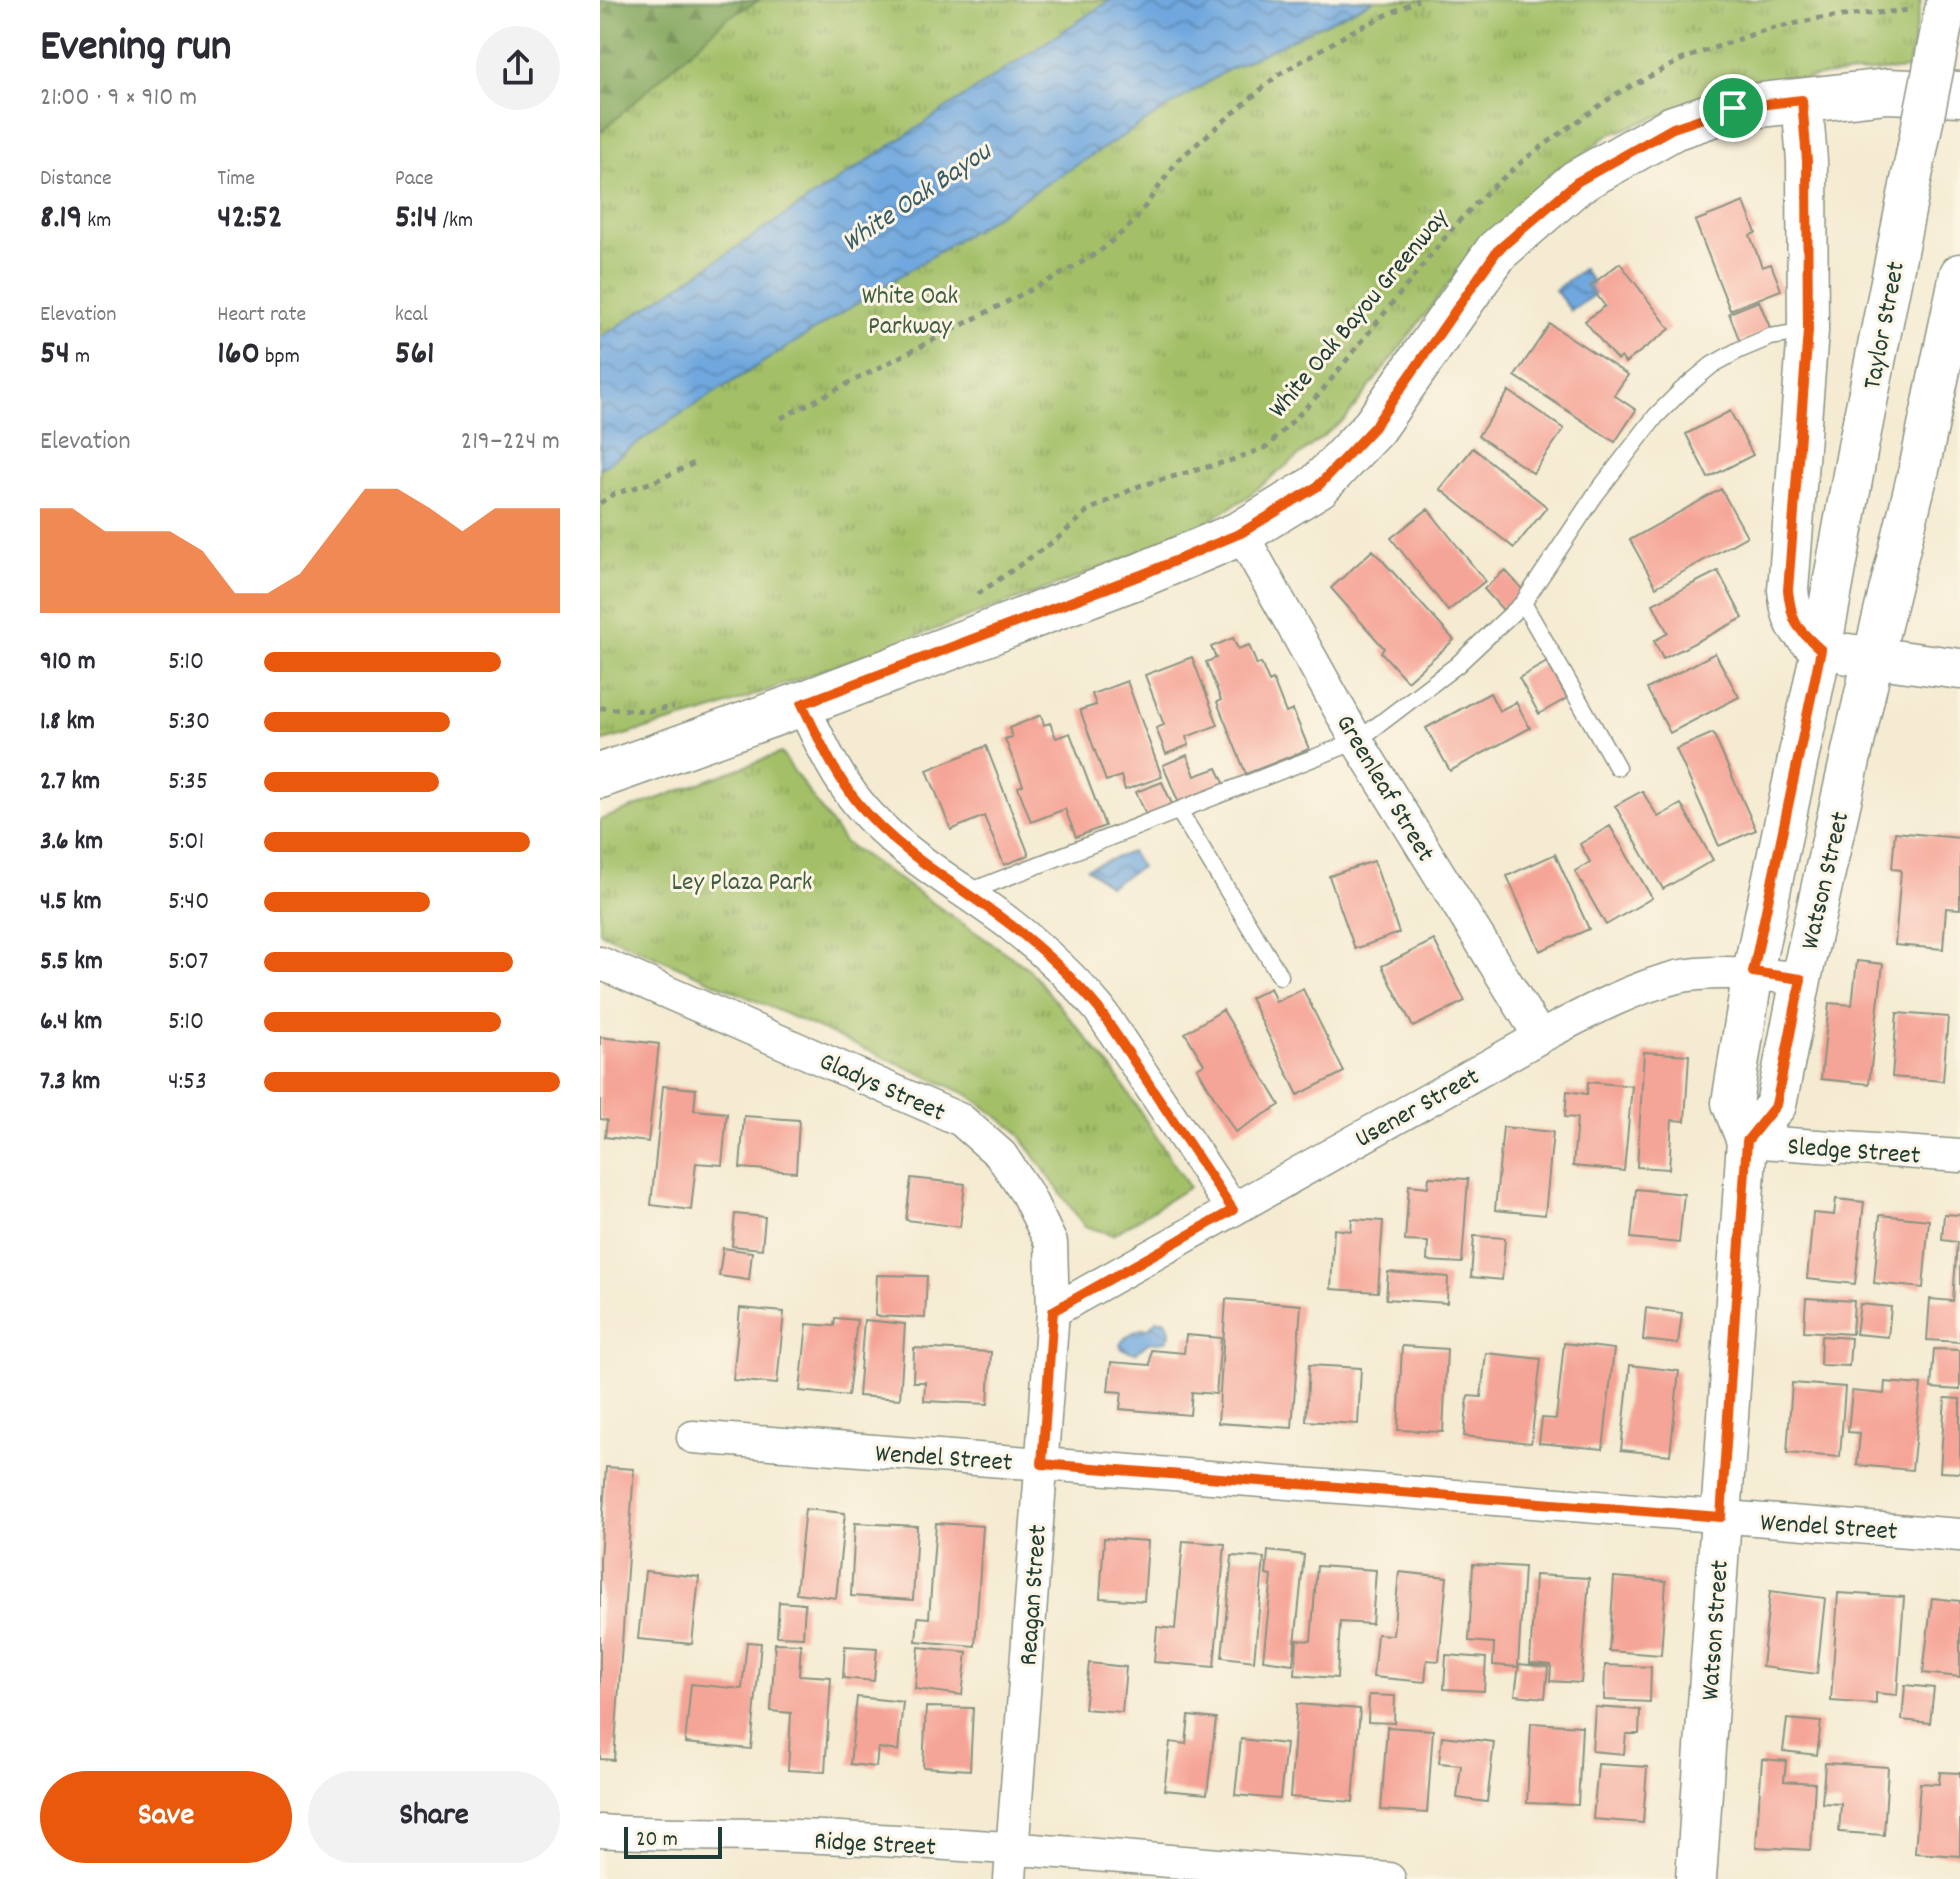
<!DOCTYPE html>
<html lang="en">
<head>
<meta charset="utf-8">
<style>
  :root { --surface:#fff; --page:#f2f2f3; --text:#2b2b33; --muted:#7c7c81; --accent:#ea580c }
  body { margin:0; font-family:Dekko,sans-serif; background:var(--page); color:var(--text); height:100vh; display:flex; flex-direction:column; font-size:30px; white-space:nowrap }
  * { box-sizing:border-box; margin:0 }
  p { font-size:26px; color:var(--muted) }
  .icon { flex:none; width:44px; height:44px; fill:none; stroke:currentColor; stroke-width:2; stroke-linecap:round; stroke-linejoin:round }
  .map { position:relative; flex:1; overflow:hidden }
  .panel { display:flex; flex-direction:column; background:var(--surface); width:600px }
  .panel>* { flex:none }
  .scale { position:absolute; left:24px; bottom:20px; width:98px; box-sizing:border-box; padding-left:8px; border:4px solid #1f3d34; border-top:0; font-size:22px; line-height:28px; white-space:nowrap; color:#1f3d34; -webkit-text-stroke:6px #fcf5e5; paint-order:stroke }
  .pin { position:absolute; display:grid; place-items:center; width:68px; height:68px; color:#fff; margin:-34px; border:4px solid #fff; border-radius:50%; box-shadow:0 2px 8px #0007 }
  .round { display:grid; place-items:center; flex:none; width:84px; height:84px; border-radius:42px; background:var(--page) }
  .head { display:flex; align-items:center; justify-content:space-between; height:136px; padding:0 40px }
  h1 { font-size:44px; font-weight:700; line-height:60px }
  .figures { display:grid; grid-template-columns:repeat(3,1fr); gap:12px; height:136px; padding:8px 40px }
  .figures div { display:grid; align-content:center }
  .figures b { font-size:34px; font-weight:700 }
  .figures small { font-size:22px; font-weight:400 }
  .figures p { font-size:22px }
  .chart { height:224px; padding:16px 40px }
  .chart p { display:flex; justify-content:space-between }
  .chart svg { width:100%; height:144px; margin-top:8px; fill:var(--accent); opacity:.7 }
  .primary-button { display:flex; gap:16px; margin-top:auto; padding:16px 40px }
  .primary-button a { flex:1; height:92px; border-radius:48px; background:var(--accent); color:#fff; font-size:32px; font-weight:700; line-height:92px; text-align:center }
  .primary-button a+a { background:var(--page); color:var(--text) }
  ul { padding:0 40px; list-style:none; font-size:26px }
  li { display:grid; grid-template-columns:128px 96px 1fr; align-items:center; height:60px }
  li i { height:20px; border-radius:10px; background:var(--accent) }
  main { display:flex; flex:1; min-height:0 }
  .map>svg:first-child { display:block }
</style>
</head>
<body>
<main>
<section class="panel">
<div class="head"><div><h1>Evening run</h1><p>21:00 · 9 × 910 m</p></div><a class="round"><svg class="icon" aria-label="share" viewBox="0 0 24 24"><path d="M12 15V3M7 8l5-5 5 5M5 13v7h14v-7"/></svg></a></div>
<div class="figures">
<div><p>Distance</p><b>8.19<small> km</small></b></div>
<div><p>Time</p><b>42:52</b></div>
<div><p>Pace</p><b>5:14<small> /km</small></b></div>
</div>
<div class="figures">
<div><p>Elevation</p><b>54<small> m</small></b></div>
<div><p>Heart rate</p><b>160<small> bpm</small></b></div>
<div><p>kcal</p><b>561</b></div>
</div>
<div class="chart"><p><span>Elevation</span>219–224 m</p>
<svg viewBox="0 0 160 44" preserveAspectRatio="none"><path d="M0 44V12L10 12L20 19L30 19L40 19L50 25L60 38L70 38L80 32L90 19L100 6L110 6L120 12L130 19L140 12L150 12L160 12V44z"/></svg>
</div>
<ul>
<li><b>910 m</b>5:10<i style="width:80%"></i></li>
<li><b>1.8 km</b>5:30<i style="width:63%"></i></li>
<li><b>2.7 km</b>5:35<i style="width:59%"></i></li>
<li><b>3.6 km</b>5:01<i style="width:90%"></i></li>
<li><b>4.5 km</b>5:40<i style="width:56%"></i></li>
<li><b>5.5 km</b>5:07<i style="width:84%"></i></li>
<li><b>6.4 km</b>5:10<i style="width:80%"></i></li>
<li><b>7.3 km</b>4:53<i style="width:100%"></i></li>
</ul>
<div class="primary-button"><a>Save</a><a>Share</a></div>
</section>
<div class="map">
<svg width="1360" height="1879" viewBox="0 0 1360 1879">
  <defs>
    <pattern id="forest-firs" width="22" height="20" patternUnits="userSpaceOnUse" patternTransform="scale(2)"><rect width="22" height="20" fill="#82a65c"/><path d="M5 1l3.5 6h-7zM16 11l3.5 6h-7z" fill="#6a884d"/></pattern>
    <pattern id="park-tufts" width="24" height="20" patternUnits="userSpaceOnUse" patternTransform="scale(2)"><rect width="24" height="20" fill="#a3c067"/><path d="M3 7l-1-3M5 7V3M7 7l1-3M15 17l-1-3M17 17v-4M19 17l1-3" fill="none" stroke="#849d56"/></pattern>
    <pattern id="water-waves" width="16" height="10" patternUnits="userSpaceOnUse" patternTransform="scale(2)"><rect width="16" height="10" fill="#6fa7de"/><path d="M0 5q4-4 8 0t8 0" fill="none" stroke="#5b89b5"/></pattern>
  </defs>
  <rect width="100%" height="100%" fill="#fcf5e5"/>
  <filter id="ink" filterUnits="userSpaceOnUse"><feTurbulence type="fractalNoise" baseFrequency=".0125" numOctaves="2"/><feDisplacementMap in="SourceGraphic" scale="16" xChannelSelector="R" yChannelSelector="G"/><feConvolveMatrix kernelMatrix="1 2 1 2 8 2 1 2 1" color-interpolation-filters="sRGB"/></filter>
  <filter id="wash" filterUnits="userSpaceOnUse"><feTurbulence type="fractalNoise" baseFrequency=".006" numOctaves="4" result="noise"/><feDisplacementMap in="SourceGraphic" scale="32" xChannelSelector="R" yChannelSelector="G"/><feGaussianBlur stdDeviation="1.8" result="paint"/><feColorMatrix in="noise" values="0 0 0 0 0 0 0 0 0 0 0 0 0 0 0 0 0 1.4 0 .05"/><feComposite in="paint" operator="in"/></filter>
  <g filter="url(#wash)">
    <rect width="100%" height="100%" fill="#f5ebd2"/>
    <path fill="url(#forest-firs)" stroke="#507248" stroke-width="2" d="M0 0H160L127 18 0 133Z"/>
    <path fill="url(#park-tufts)" stroke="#617e4e" stroke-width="2" d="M160 0H1321L1308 69 1220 76 1120 93 1006 136 886 235 746 418 647 497 589 533 471 580 114 710 0 742V133L127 18Z
      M181 753 244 842 429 969 513 1070 589 1187 513 1235 484 1226 416 1130 367 1094 0 932V820Z"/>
    <path fill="url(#water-waves)" stroke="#477289" stroke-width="2" d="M510 0H774L626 71 73 419 0 469V338Z
      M983 269 993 283 990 286 996 293 971 311 955 290Z
      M531 852 541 867 509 886 487 868Z
      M556 1320H564C570 1326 573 1334 566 1341L548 1343 536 1353 522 1349 520 1345C525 1335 538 1328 549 1328Z"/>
    <g id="blocks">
      <path fill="#f5a597" d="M1144 202 1156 233 1150 235 1162 267 1171 264 1181 290 1130 310 1095 221Z
        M1020 263 1070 329 1025 363 1021 357 1017 360 1009 351 985 321 1005 306 990 286Z
        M1159 301 1171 330 1140 342 1129 313Z
        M950 324 1028 375 1014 395 1036 410 1015 442 915 376Z
        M909 391 964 429 933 473 878 436Z
        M1130 411 1153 455 1108 478 1086 434Z
        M873 448 947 507 914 548 840 489Z
        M1121 489 1147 536 1056 587 1030 540Z
        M828 509 885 581 848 611 791 538Z
        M773 550 854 640 807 681 781 652 784 648 731 588Z
        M905 570 924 591 903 610 884 589Z
        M1118 571 1143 618 1063 659 1054 641 1068 633 1053 604Z
        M633 638 638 649 649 645 657 665 661 663 669 682 673 680 686 713 693 710 709 749 646 774 617 702 621 700 606 662 616 658 611 647Z
        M1115 653 1139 697 1070 733 1047 689Z
        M592 657 618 725 586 737 589 745 566 754 556 728 564 725 545 675Z
        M947 662 967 698 939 714 919 678Z
        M527 681 562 777 525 790 521 776 506 781 480 710 496 705 492 694Z
        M890 693 899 711 916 702 930 728 850 771 826 728Z
        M441 715 444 725 450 723 456 738 470 733 505 826 476 837 465 809 431 822 418 787 423 785 405 739 412 737 409 728Z
        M1113 733 1156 830 1119 846 1076 749Z
        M386 746 429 855 404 865 384 816 351 830 327 770Z
        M587 755 595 776 617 768 625 785 579 804 563 765Z
        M562 782 573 806 547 817 536 792Z
        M1042 791 1058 817 1081 804 1113 860 1063 889 1015 806Z
        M1010 826 1052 898 1006 925 975 871 990 862 980 844Z
        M1295 832 1360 838V909L1346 908 1343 949 1295 945 1301 870 1292 869Z
        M955 854 989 929 940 951 907 876Z
        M774 861 799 933 755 949 729 876Z
        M834 940 865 1001 813 1027 782 966Z
        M1257 961 1283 964 1269 1084 1221 1079 1229 1003 1252 1005Z
        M670 988 676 1002 703 989 744 1072 698 1095 650 998Z
        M623 1010 680 1105 635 1132 597 1068 604 1064 585 1033Z
        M1297 1013 1348 1017 1343 1081 1292 1077Z
        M0 1037 59 1044 48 1142 5 1137 7 1120 0 1119Z
        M1044 1052 1089 1055 1085 1121 1072 1120 1069 1169 1037 1167Z
        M988 1082 1032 1086 1024 1171 973 1166 977 1118 965 1117 967 1091 987 1094Z
        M63 1086 96 1089 94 1110 127 1113 122 1165 96 1163 91 1210 51 1205Z
        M144 1116 199 1120 196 1172 140 1168Z
        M903 1127 953 1132 945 1215 895 1210Z
        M829 1177 868 1179 862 1263 827 1261 828 1242 805 1241 809 1185 828 1187Z
        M311 1178 365 1184 360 1227 306 1220Z
        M1036 1189 1084 1194 1079 1243 1031 1238Z
        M1236 1199 1264 1202 1255 1284 1207 1279 1213 1213 1234 1215Z
        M135 1214 165 1217 162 1249 132 1246Z
        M1344 1214 1360 1215V1342L1327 1340 1330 1299 1353 1301 1357 1242 1342 1240Z
        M1280 1215 1329 1220 1323 1288 1274 1283Z
        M752 1219 783 1221 778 1292 731 1289 734 1229 751 1231Z
        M874 1236 905 1238 902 1280 871 1277Z
        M123 1248 152 1252 149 1280 119 1276Z
        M788 1272 848 1277 847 1303 786 1299Z
        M277 1275 327 1276 325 1318 275 1316Z
        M1206 1298 1254 1301 1252 1334 1204 1331Z
        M626 1299 701 1305 692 1428 618 1423Z
        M1260 1304 1291 1307 1288 1337 1256 1334Z
        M140 1308 184 1312 177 1384 133 1380Z
        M1046 1308 1082 1313 1078 1344 1043 1340Z
        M235 1318 257 1320 248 1396 200 1391 207 1324 234 1326Z
        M264 1320 305 1324 300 1399 258 1396Z
        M586 1335 621 1338 616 1394 592 1392 590 1415 520 1409 522 1392 508 1391 511 1362 550 1365 551 1350 584 1353Z
        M1221 1336 1251 1338 1249 1366 1220 1365Z
        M964 1343 1014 1349 1003 1449 939 1443 942 1418 956 1419Z
        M802 1346 847 1349 843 1432 798 1430Z
        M314 1348 391 1352 388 1404 324 1401 325 1382H313Z
        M1334 1349 1360 1350V1390L1331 1388Z
        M886 1353 941 1359 931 1443 864 1436 868 1396 881 1397Z
        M709 1365 761 1368 758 1424 706 1421Z
        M1030 1365 1079 1371 1070 1455 1021 1450Z
        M1285 1382 1321 1385 1312 1470 1257 1465 1260 1433 1248 1432 1252 1391 1284 1394Z
        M1192 1383 1245 1387 1240 1457 1187 1453Z
        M1345 1398 1360 1399V1473L1340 1472Z
        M6 1467 34 1469 14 1760 0 1759V1559Z
        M205 1509 245 1513 236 1598 196 1593Z
        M255 1523 317 1526 313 1600 251 1596Z
        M336 1523 383 1526 375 1646 316 1641 318 1617 329 1618Z
        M504 1538 548 1541 544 1601 500 1598Z
        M583 1541 625 1544 614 1667 554 1662 557 1627 575 1629Z
        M668 1551 704 1555 693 1664 663 1660 672 1576 666 1575Z
        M632 1556 664 1558 654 1661 622 1657Z
        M873 1564 924 1567 918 1667 893 1665 894 1643 869 1641Z
        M717 1566 776 1570 772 1624 740 1622 737 1678 695 1675 697 1640 711 1641Z
        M45 1571 99 1577 92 1644 38 1639Z
        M799 1572 847 1577 839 1661 827 1660 825 1682 773 1677 777 1634 793 1635Z
        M935 1575 989 1578 981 1683 950 1681 951 1665 930 1663Z
        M1014 1577 1066 1581 1061 1655 1009 1651Z
        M1170 1591 1225 1598 1217 1674 1162 1667Z
        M1238 1593 1304 1597 1297 1695 1276 1693V1704L1231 1701Z
        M1332 1598 1360 1601V1677L1323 1673Z
        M179 1602 205 1604 203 1637 177 1636Z
        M147 1642 161 1643 151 1749 85 1743 91 1684 142 1689Z
        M175 1643 201 1644 199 1675 231 1677 225 1772 188 1770 191 1713 171 1711Z
        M245 1646 277 1648 274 1681 243 1678Z
        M319 1647 367 1652 362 1695 315 1689Z
        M846 1655 886 1658 884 1691 844 1689Z
        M489 1663 526 1667 522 1712 484 1709Z
        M919 1664 948 1667 945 1698 915 1695Z
        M1005 1665 1051 1667 1050 1702 1004 1700Z
        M1305 1685 1334 1688 1330 1723 1302 1720Z
        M769 1695 795 1696 794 1723 768 1722Z
        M257 1697 303 1702 298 1751 278 1748 276 1767 250 1764Z
        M697 1704 760 1709 753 1802 690 1797Z
        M326 1707 373 1708 370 1770 323 1767Z
        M995 1707 1040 1710 1039 1734H1026L1024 1754 992 1751Z
        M589 1716 616 1719 607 1794 564 1790 570 1742 586 1744Z
        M1187 1719 1221 1722 1217 1755 1183 1751Z
        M931 1723 982 1726 978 1805 927 1803Z
        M787 1727 833 1730 827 1813 781 1810Z
        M842 1736 894 1742 887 1802 857 1798 861 1765 839 1763Z
        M641 1739 686 1744 680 1799 635 1795Z
        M1162 1759 1186 1761 1184 1781 1215 1783 1211 1850 1156 1847Z
        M1225 1763 1288 1767 1284 1835 1239 1832 1241 1804 1222 1803Z
        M998 1764 1047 1767 1043 1823 993 1819Z
        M1340 1772 1360 1773V1856L1315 1853 1320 1783 1339 1784Z"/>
    </g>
  </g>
  <g filter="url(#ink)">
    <use href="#blocks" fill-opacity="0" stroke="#8a9483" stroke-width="2"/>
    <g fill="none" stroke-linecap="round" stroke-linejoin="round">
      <g stroke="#8a9483" stroke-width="19">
        <path id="service" d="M923 603 1017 767
          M579 811 680 976
          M366 893 757 741 857 665 923 603 995 495 1056 416 1082 390 1112 365 1139 350 1170 337 1208 331"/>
      </g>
      <g stroke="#8a9483" stroke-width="35">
        <path id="minor" d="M641 533 757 741 940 1037
          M202 704C219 739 234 774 259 804 302 856 359 885 411 925 443 950 473 978 499 1009L633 1210
          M0 963 361 1120 401 1155 427 1194 451 1243 453 1311 410 1879
          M1147 1141 1360 1156
          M453 1311 940 1037C984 1014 1029 989 1077 977 1114 969 1164 974 1201 979
          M93 1437 1360 1535
          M0 1831C57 1835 113 1834 170 1835 376 1842 583 1863 789 1879"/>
      </g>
      <g stroke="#8a9483" stroke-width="43">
        <path id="tertiary" d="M1202 100 1207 161 1208 331 1188 590C1192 624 1196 627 1221 650
          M1248 654 1360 669
          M1147 1141 1176 1105 1201 979 1273 658 1320 465 1360 274
          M1096 1879 1147 1141 1132 1103 1153 972 1221 650 1258 447"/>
      </g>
      <g stroke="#8a9483" stroke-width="47">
        <path id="secondary" d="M0 776 202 704 541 575 641 533 718 486 774 427 897 251 977 182 1073 128 1133 108 1287 91 1360 94"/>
      </g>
      <path stroke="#8a9483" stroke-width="5" stroke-dasharray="6 6" stroke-linecap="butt" d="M181 418 467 271 499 252 533 223 578 160 678 75 751 32 818 0
        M0 503 14 494 53 482 97 462
        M378 594 457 539 489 510 539 486 629 461 667 447 721 392 856 224 886 193 926 158 1016 94 1083 59 1162 31 1220 18 1311 10
        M0 708 49 711 74 707"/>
      <use href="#service" stroke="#fff" stroke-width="16"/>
      <use href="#minor" stroke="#fff" stroke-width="32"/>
      <use href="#tertiary" stroke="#fff" stroke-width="40"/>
      <use href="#secondary" stroke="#fff" stroke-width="44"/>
      <g stroke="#8a9483" stroke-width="43" stroke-linecap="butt">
        <path id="tertiary-bridge" d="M1258 447 1347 0"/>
      </g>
      <use href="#tertiary-bridge" stroke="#fff" stroke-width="40"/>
    </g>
  </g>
  <g fill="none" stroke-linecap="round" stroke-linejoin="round" filter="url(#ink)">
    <g stroke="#fff" stroke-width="16">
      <path id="route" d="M1202 100 1207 161 1208 331 1188 590C1192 624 1196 627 1221 650L1153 972 1201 979 1176 1105 1147 1141 1121 1517 442 1464 453 1311 633 1210 499 1009C473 978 443 950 411 925 359 885 302 856 259 804 234 774 219 739 202 704L541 575 641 533 718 486 774 427 897 251 977 182 1073 128 1133 108Z"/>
    </g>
    <use href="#route" stroke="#ea580c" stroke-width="10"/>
  </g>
  <g text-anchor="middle" stroke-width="6" stroke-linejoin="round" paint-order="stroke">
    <g font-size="26" fill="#405e41" stroke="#fcf5e5">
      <text x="310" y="303">White Oak<tspan x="310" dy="30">Parkway</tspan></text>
      <text x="142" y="889">Ley Plaza Park</text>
    </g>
    <g font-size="26" fill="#1f3d34" stroke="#fcf5e5">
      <text transform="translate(757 312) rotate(-50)" y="9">White Oak Bayou Greenway</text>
      <text transform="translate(1282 325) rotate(-79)" y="9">Taylor Street</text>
      <text transform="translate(787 787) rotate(59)" y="9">Greenleaf Street</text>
      <text transform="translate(1223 880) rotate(-77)" y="9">Watson Street</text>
      <text transform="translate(283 1085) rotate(24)" y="9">Gladys Street</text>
      <text transform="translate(816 1106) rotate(-29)" y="9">Usener Street</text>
      <text transform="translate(1254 1149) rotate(4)" y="9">Sledge Street</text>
      <text transform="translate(344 1456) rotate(4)" y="9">Wendel Street</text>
      <text transform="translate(1229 1525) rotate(4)" y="9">Wendel Street</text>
      <text transform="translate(431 1595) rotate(-86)" y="9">Reagan Street</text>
      <text transform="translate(1113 1630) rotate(-86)" y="9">Watson Street</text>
      <text transform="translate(275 1842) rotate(3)" y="9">Ridge Street</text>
    </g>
    <g font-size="28" font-style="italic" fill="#375d67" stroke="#fcf5e5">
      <text transform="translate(315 195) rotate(-34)" y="10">White Oak Bayou</text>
    </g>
  </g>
</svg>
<div class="scale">20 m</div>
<div class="pin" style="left:1133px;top:108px;background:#1e9e55"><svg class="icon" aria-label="arrive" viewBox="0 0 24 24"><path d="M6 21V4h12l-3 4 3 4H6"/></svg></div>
</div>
</main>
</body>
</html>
